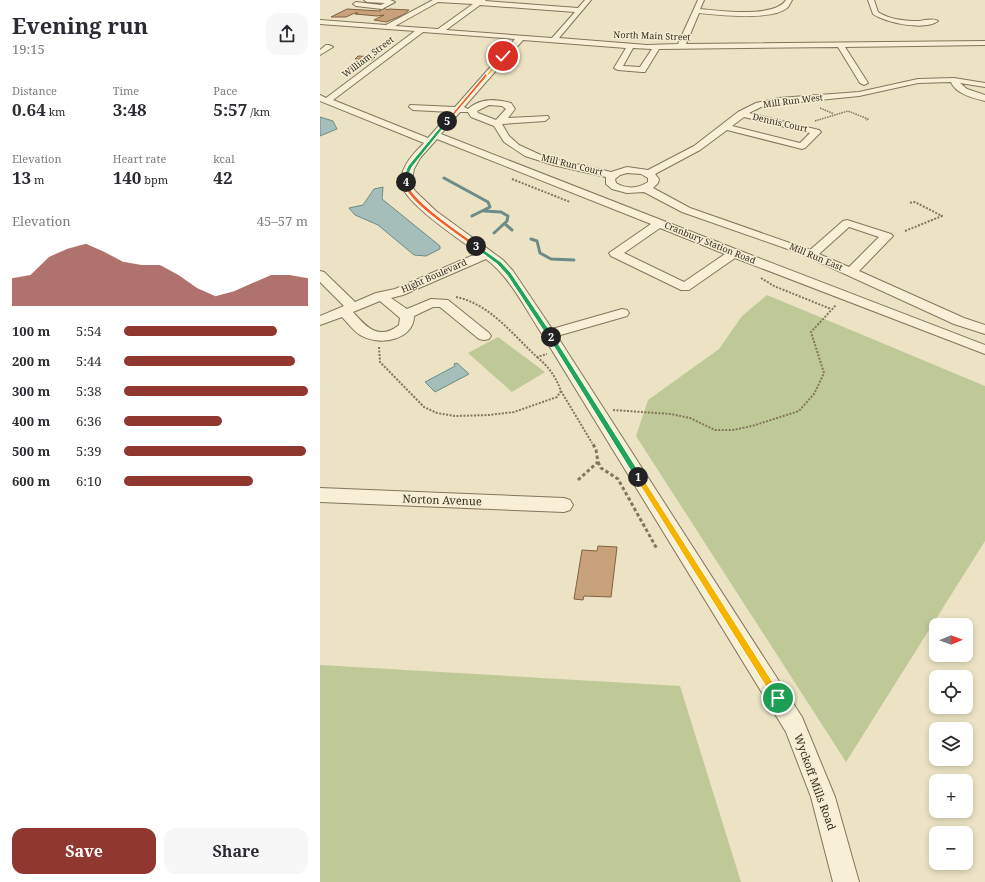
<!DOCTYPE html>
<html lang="en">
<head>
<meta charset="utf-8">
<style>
  :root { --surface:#fff; --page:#f7f7f7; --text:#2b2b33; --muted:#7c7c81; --accent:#90372f }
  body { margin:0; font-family:"Noto Serif",serif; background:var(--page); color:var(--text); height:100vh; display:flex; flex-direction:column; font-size:15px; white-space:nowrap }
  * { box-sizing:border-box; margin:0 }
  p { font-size:13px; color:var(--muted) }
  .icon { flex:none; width:22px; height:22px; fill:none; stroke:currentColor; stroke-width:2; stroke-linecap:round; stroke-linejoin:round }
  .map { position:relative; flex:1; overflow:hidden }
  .panel { display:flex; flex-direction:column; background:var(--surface); width:320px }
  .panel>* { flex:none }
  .needle { width:26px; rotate:89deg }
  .fabs { position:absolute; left:609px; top:618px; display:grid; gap:8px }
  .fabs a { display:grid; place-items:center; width:44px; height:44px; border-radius:8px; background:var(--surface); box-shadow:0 2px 6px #0003; font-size:20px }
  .pin { position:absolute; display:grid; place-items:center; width:34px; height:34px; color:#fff; margin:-17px; border:2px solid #fff; border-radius:50%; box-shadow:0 1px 4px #0007 }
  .km { position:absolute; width:20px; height:20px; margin:-10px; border-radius:50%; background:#222; color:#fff; font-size:11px; line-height:20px; text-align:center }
  .round { display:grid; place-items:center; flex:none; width:42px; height:42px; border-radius:12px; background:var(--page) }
  .head { display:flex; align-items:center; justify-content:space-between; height:68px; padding:0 12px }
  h1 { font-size:22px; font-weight:700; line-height:30px }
  .figures { display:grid; grid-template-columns:repeat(3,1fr); gap:6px; height:68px; padding:4px 12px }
  .figures div { display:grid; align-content:center }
  .figures b { font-size:17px; font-weight:700 }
  .figures small { font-size:11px; font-weight:400 }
  .figures p { font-size:11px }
  .chart { height:112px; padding:8px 12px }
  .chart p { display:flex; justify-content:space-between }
  .chart svg { width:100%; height:72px; margin-top:4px; fill:var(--accent); opacity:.7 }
  .primary-button { display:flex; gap:8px; margin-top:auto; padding:8px 12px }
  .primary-button a { flex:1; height:46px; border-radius:12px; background:var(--accent); color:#fff; font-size:16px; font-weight:700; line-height:46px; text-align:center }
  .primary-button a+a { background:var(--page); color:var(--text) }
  ul { padding:0 12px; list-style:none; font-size:13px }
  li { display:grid; grid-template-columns:64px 48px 1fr; align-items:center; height:30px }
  li i { height:10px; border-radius:5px; background:var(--accent) }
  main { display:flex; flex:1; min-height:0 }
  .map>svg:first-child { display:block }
</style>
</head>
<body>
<main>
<section class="panel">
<div class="head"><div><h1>Evening run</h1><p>19:15</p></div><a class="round"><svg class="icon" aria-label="share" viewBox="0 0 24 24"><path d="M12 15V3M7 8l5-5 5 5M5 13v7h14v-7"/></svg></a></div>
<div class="figures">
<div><p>Distance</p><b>0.64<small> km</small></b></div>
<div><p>Time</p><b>3:48</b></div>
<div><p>Pace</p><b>5:57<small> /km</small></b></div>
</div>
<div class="figures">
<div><p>Elevation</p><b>13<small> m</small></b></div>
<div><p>Heart rate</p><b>140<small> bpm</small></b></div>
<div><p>kcal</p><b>42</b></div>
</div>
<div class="chart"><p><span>Elevation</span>45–57 m</p>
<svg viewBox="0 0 160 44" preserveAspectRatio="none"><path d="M0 44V27L10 25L20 14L30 9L40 6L50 11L60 17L70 19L80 19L90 25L100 33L110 38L120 35L130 30L140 25L150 25L160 27V44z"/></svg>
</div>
<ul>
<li><b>100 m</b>5:54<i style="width:83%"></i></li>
<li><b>200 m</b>5:44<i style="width:93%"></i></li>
<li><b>300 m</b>5:38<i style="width:100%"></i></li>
<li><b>400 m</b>6:36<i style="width:53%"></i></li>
<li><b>500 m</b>5:39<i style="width:99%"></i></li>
<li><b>600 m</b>6:10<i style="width:70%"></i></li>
</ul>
<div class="primary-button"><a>Save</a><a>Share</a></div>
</section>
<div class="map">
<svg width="665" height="882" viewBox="0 0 665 882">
  <rect width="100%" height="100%" fill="#ebe3c3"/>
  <path fill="#bfc998" d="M447 295 665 386V541L526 762 316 436 328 400 399 349 422 316Z
    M178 337 225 372 192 392 148 353Z
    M0 665 360 686 421 882H0Z"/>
  <path fill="#a5beb9" stroke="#6d8c87" d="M0 117 13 121 17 129 0 136Z
    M63 187 62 199 120 246V249L106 256 94 255 58 225 35 215 29 208 43 205 54 189Z
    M137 363 149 374 115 392 105 382 135 366 134 364Z"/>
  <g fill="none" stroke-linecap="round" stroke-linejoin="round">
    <path stroke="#6d8c87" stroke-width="3" d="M124 178 168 202 170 207 152 216
      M164 211 181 212 188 216 187 221 174 233
      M185 224 192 230
      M211 239 217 241 220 253 231 259 254 260"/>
  </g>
  <path fill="#c7a27b" stroke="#826142" d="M65 8 67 10 69 9 89 10 83 15 66 22 54 20 64 15 57 16 35 14 38 13H35L26 17H11L27 9 60 11H61L59 9Z
    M38 56 55 57 52 60 35 59Z
    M278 546 297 547 291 597 264 596 263 600 254 599 262 550 277 551Z"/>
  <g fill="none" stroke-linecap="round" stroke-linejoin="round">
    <g stroke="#84755b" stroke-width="2">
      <path id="minor" d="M44 0H70L75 2 62 9 36 6 33 4 36 2 61 5 65 3 47 2Z
        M113 0H166L165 1 258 8 265 0H271L239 38 327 45 358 44 378 0H384L380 9C400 11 455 18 466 0H472C471 2 469 6 467 8 452 21 398 15 379 13L366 44 665 41V45L525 47 548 83 544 85 540 83 518 47 339 49 325 72H322L298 70 294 68 306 48 203 40 144 107 148 109C160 98 177 99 191 103L195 109 188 118 228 116 229 118 225 121 182 124 189 136 199 145 225 157 291 172 307 167 328 170 374 146 418 112 436 103 459 98 539 92 598 79 634 78 665 83V87L640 83 647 89 665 95V101C653 98 636 94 631 82L598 83 539 96 459 104 441 107 429 113 499 130 501 132 485 148 482 149 407 130 380 150 335 174 339 179 338 183 333 188 370 208 490 250 523 221 527 220 571 234 573 236 571 238 539 271 644 318 665 325V334L634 324 479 253 362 212 324 192 307 193 292 189 286 184V177L233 165 205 156 184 142 174 126 151 117 148 112H140L121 134 418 250 665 345V354L415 258 369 290H361L291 256 289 253 331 224 117 139 100 158 94 169 91 184 95 191 116 211 183 260 193 271 232 329 302 309 307 310 309 313 307 316 237 336 482 717 515 797 539 882H513L491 797 466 732 222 334C205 308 190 277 166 259L83 295 71 298 87 309 111 299 128 300 169 333 171 336 169 339 164 340 159 339 120 307H113L94 316C94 340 60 346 42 336 34 332 28 323 22 317L0 325V316L24 306 0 282V271L4 272 35 302 56 293 75 289 158 253C142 241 81 201 81 182 81 166 94 153 104 143L0 101V95L6 98 95 31 0 24V20L66 25ZM118 2 153 4 118 29 75 26ZM160 5 255 12 232 38 126 30ZM103 32 195 39 135 107 90 105 89 107 93 110 131 112 108 138 13 100ZM313 48 332 49 320 67 303 66ZM169 105 182 106 186 109 176 120 158 113 157 111ZM424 117 490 133 480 143 412 126ZM307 173 321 174 328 178V182C318 189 306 189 296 183L295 179 300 175ZM529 227 559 237 529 267 499 254ZM340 228 405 254 364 282 304 253ZM60 301 80 318 79 325C59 341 46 327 33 312Z
        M548 0H554L558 12C570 20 585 21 599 21 605 20 614 18 618 21 605 31 566 23 553 14Z
        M6 45H9L13 47 0 55V50Z
        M0 488 244 498 250 500 253 505 250 510 244 512 0 502Z"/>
    </g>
    <path stroke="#84755b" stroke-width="1.5" stroke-dasharray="1.5 1" stroke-linecap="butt" d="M500 108 514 114
      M495 121 528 111 548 119 546 120"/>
    <path stroke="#84755b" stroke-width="2" stroke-dasharray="2 1.5" stroke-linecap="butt" d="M192 179 250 202
      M585 231 622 216 595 202 589 203
      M441 278 454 286 511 309
      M136 297C170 304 192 334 217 357L227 354
      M59 347 60 362 104 407 117 413 135 416 169 415 194 412 237 397 241 391C236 377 229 367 217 357
      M241 391 272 443
      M293 410 351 414 370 418 395 430H413L432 426 479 411 494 394 504 373 491 332 516 305"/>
    <path stroke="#84755b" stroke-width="3" stroke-dasharray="3.5 2.5" stroke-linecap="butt" d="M278 462 281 468 298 479 337 549
      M258 480 278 462 276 450 272 442"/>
    <use href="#minor" fill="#f7f0d6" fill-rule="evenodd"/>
  </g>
  <path fill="#f5b400" stroke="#fff" d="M318 474 321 475 461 695 462 698 461 701 458 703 455 701 316 479V475Z"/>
  <path fill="#22a559" stroke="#fff" d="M229 336 234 337 321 475V479H316L228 337Z"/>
  <path fill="#22a559" stroke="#fff" d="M154 245H157L181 262 191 273 234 337 233 339H229L187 275 177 264 154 247Z"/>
  <path fill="#f0652b" stroke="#fff" d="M86 181 88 182C88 199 143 234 157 245V247H154C139 235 83 200 84 182Z"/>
  <path fill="#22a559" stroke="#fff" d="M126 120 129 121 92 167 88 176V182L85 183 84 176 88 166Z"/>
  <path fill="#f0652b" stroke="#fff" d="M166 73 169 74 129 121H126Z"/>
  <path fill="#f5b400" stroke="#fff" d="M183 55 184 57 169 75H166Z"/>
  <g text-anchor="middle" stroke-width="3" stroke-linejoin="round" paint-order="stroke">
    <g font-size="9" fill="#352b1e" stroke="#f3edd2">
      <text transform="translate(332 36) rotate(2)" y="3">North Main Street</text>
      <text transform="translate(48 57) rotate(-37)" y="3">William Street</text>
      <text transform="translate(473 101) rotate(-7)" y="3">Mill Run West</text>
      <text transform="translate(460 123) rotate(13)" y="3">Dennis Court</text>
      <text transform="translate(252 165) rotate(14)" y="3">Mill Run Court</text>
      <text transform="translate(390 243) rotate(22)" y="3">Cranbury Station Road</text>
      <text transform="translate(496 257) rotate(23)" y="3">Mill Run East</text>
      <text transform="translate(114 276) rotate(-24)" y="3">Hight Boulevard</text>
    </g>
    <g font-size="11" fill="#352b1e" stroke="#f3edd2">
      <text transform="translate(122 500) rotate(2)" y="4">Norton Avenue</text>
      <text transform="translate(495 782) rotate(70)" y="4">Wyckoff Mills Road</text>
    </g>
  </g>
</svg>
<div class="fabs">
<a><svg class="needle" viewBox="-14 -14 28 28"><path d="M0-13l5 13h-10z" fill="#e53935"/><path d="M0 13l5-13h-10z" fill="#7c7c81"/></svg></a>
<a><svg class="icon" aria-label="locate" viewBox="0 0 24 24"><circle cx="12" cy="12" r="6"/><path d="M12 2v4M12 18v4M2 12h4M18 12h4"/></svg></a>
<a><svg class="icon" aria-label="layers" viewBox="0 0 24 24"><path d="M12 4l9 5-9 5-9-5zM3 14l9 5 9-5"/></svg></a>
<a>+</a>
<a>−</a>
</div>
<div class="pin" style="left:458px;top:698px;background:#1e9e55"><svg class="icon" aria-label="arrive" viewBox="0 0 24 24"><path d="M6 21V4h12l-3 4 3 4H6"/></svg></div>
<div class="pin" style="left:183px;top:56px;background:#d93025"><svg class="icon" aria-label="check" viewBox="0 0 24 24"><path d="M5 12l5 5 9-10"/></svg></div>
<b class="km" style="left:318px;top:477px">1</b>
<b class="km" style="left:231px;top:337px">2</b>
<b class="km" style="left:156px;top:246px">3</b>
<b class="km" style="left:86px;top:182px">4</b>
<b class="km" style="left:127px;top:121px">5</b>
</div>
</main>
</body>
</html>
